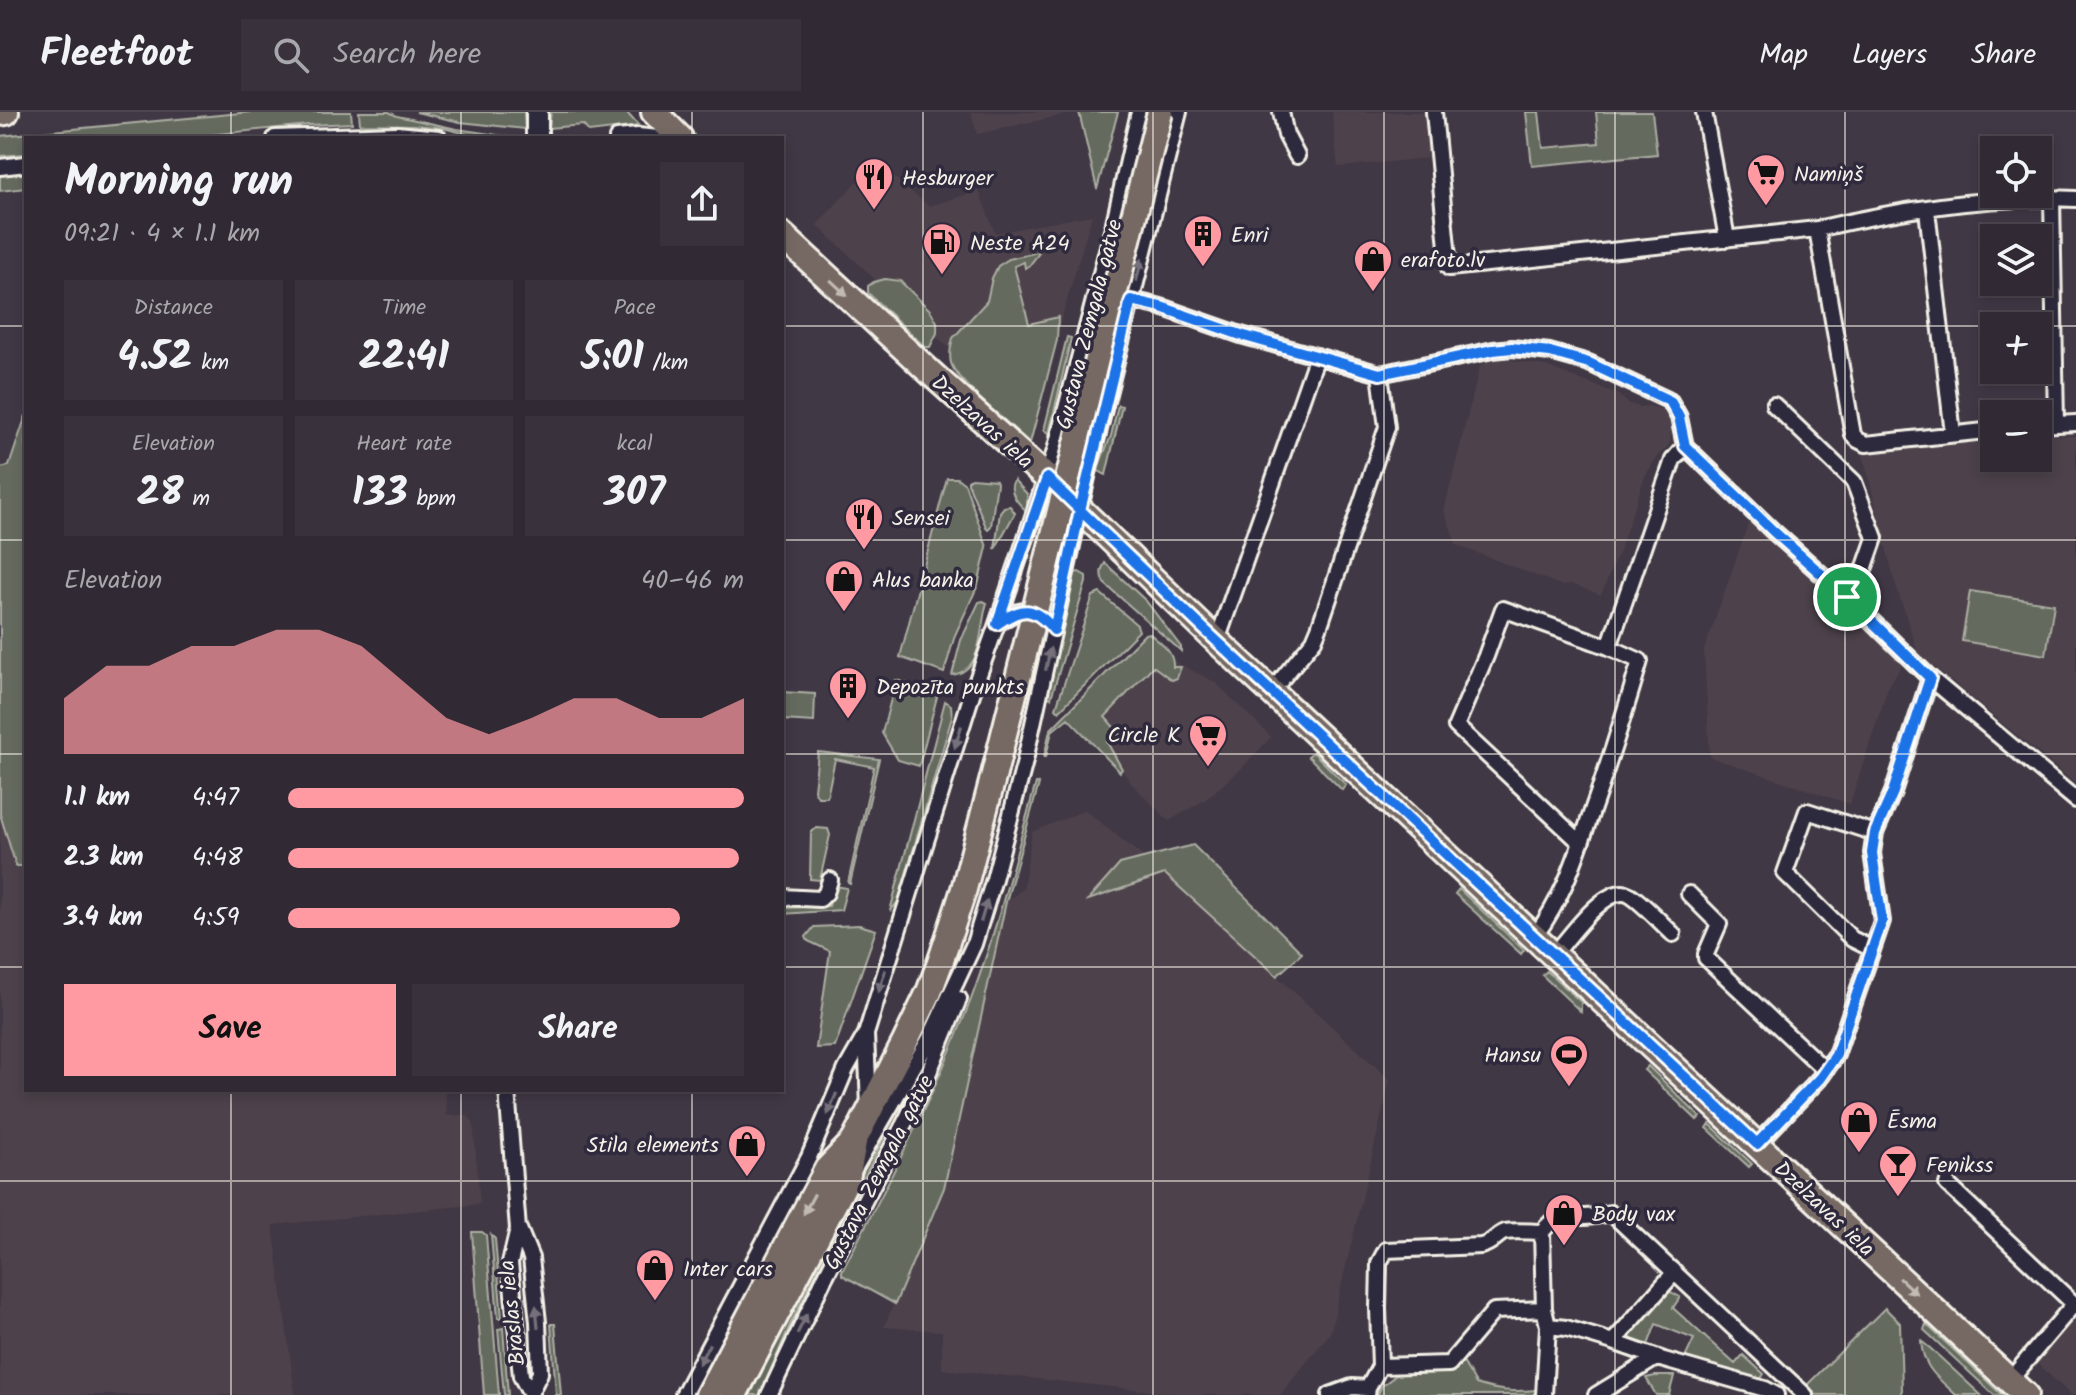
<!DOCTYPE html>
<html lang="en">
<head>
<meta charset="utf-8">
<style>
  :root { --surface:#312a34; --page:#39323c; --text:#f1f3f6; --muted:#a8a7ac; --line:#4c464f; --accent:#ff9aa2 }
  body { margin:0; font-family:Kalam,sans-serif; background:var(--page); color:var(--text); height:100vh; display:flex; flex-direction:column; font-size:30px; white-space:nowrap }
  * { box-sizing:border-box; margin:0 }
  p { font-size:26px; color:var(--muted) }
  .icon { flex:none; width:44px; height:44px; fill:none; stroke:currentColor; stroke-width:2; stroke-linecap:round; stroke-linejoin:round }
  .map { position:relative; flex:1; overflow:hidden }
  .panel { position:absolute; left:24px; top:24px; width:760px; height:956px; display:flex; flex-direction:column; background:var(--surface); border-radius:0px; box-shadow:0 4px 12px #0003,0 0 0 2px var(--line) }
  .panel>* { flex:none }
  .fabs { position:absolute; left:1980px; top:24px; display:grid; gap:16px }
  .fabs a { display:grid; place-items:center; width:72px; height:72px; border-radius:0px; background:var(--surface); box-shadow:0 4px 12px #0003,0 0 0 2px var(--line); font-size:40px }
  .pin { position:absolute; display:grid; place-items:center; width:68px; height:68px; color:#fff; margin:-34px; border:4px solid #fff; border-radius:50%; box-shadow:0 2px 8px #0007 }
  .round { display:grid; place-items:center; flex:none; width:84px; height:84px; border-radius:0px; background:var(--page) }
  .overview { display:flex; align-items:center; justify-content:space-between; height:136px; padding:0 40px }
  h1 { font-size:44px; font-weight:600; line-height:60px }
  .stats { display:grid; grid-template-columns:repeat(3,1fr); gap:12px; height:136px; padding:8px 40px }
  .stats div { display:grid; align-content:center; border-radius:0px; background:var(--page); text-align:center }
  .stats b { font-size:40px; font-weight:600 }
  .stats small { font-size:22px; font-weight:400 }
  .stats p { font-size:22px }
  .chart { height:224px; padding:16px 40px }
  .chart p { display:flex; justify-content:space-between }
  .chart svg { width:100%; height:144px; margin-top:8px; fill:var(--accent); opacity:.7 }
  .action { display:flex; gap:16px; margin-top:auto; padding:16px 40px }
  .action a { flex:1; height:92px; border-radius:0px; background:var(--accent); color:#111; font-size:32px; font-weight:600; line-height:92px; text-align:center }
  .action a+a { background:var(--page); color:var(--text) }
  ul { padding:0 40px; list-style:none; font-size:26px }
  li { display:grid; grid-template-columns:128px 96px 1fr; align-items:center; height:60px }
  li i { height:20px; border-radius:10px; background:var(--accent) }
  header { display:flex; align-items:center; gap:48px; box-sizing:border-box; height:112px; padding:0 40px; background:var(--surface); border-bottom:2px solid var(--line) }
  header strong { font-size:38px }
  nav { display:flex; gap:44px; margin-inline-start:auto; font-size:28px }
  .search { width:560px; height:72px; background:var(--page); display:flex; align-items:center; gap:20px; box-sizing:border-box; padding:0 28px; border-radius:0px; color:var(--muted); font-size:30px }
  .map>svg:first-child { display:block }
</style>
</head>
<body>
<header>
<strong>Fleetfoot</strong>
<div class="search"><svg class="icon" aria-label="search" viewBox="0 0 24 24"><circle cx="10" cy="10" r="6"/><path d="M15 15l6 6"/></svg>Search here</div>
<nav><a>Map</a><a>Layers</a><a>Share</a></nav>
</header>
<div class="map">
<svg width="2076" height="1283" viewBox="0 0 2076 1283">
  <rect width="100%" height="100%" fill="#413845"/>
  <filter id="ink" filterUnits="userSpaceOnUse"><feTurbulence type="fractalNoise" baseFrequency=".0125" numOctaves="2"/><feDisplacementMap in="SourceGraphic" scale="16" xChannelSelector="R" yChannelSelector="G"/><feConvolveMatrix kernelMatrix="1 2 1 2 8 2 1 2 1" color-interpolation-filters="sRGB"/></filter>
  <g filter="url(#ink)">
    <path fill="#4e424b" d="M971 0H1076L977 22Z
      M1332 0H1424L1429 46 1338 55Z
      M875 50 929 94 979 79 995 121 1092 103 1038 286 1025 307 817 113Z
      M1502 247 1545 254 1617 282 1629 292 1640 295 1649 294 1663 298 1672 313 1670 330 1666 337 1658 343 1644 366 1621 434 1601 483 1571 472 1563 474 1457 433 1444 399 1480 254 1487 250Z
      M26 303V978H445L447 1004 467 1003 473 1010 480 1092 273 1113 295 1283H0V356L9 354Z
      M2038 323 2076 324V672L1918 541 1894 467 1863 342 1935 331 1994 327V346H2038Z
      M1750 407 1756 410 1900 548 1901 555 1889 572 1850 692 1710 645 1704 539Z
      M1161 543 1215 570 1271 625 1243 655 1206 687 1169 709 1131 671 1090 612Z
      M1085 698 1165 762 1390 968 1330 1221 1280 1283H1189L942 1257V1219L884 1215 944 1076 1006 790 1023 777 1032 720Z
      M2071 1198 2076 1201V1283H2071L2026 1241Z"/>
    <path fill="#656b5e" stroke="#acaea3" stroke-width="2" d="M251 0H351L352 11 309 13 177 26H26V42L0 44V24Z
      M359 0H389L397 4 457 17 517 26H483L443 16 414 13 360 12Z
      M416 0H524L525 17 460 10Z
      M551 0H626L639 14 589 20 583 13 549 16Z
      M1079 0H1118L1097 77Z
      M1526 0H1539L1543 36 1599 31 1596 0H1652L1657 42 1532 54Z
      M26 61V76L0 79V63Z
      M1038 140 1039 141 1029 154 1025 156 1024 150 1014 154 1029 212 1058 205 1057 228 1030 331C1013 315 956 270 951 251 949 243 951 233 953 226L987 189 992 166 998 154 1009 147Z
      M885 167 900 169 930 198 937 210V221L930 235H925L868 181V174L874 170Z
      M1067 225 1071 226 1049 322 1044 318Z
      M1118 293 1122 294 1106 363 1097 358 1111 324Z
      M26 303V754H16L0 702V356L9 354Z
      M947 366H957L965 372 987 435 978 473 955 523 944 561 900 545Z
      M971 366 996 368 997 371 991 414 988 417 986 415 968 371V368Z
      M1014 368 1027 382V399C1018 392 1007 379 1014 368Z
      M1010 394 1015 401 995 437 1000 400 1004 395Z
      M1105 451 1146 489 1181 535V539L1104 471C1100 464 1100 458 1105 451Z
      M1079 460 1086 464V470L1051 586 1048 585 1074 461Z
      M1970 479 2054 492 2046 543 1962 529Z
      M1100 481 1137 513 1139 519 1059 599 1056 596 1093 484Z
      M983 489 987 491C979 515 984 559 952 563L961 528 979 490Z
      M1149 521C1160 531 1174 539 1173 555H1181L1177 566 1172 568 1153 554 1105 605 1120 622 1107 630 1122 657 1120 660 1068 606 1052 619 1046 645H1044L1050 618 1145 522Z
      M896 568 938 581 919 654 898 648 882 621Z
      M782 580 815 582 814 610 782 608Z
      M945 589 951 593 952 605 898 790 890 799Z
      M818 640 879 647 850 772 848 771 874 655 835 647 827 685H818L814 678Z
      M1313 640 1346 673 1342 678 1308 644Z
      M1036 671 1039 672 1006 790 944 1076 895 1192 842 1163V1159C890 1068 937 978 973 882 998 813 1016 742 1036 671Z
      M817 716 828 717 830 723 820 768 810 767 811 720Z
      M1193 733 1302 841 1277 864 1165 762 1088 788 1120 752Z
      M835 774 847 776 841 798 782 802V796L829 794Z
      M1459 777 1524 838 1521 842 1455 782Z
      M859 813 876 818 835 935 816 936 830 839 808 829 806 825 814 815Z
      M1547 859 1581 890V900L1542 863Z
      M1648 954 1700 1005 1697 1008 1644 958Z
      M900 987 903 988 790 1213 760 1283H750Z
      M1710 1012 1752 1052 1749 1055 1707 1016Z
      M472 1120H482L486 1123 499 1283H484Z
      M491 1123 495 1127 502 1206H498Z
      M1671 1180 1680 1185 1673 1196 1735 1252 1743 1243 1764 1262 1760 1268 1685 1246 1694 1227 1656 1212 1648 1233 1631 1227 1630 1220 1662 1183Z
      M1885 1196 1900 1211 1902 1278 1900 1283H1816L1806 1274Z
      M551 1212H555L561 1283H556Z
      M1926 1212 2002 1283H1994L1924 1218Z
      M503 1216 508 1283H504L498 1217Z
      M1921 1229 1930 1236 1981 1283H1956C1937 1265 1923 1256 1921 1229Z
      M1462 1248 1476 1272C1497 1279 1514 1280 1536 1278L1538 1283H1377L1382 1274 1400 1260 1457 1254Z
      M1655 1264H1674L1669 1283H1656L1646 1266Z"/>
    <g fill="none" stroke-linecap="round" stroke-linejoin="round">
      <g stroke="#f4f1e8" stroke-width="20">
        <path id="street" d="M1281 0 1286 23 1297 44
          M1434 0 1449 156 1817 117C1899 98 1992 83 2076 87
          M1704 0 1727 127
          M275 26 397 22 439 26
          M617 26 638 24 659 26
          M0 55 26 52
          M2052 86 2056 311
          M1927 98 1953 322
          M1817 117 1853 323 1858 328 1866 332 1994 318
          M1131 188 1161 195 1241 223 1380 262 1493 238 1512 236 1550 240 1589 251 1670 289 1679 305 1685 334 1773 419 1847 485 1930 566 2076 688
          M1774 293 1854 370 1875 426 1861 466 1847 485
          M2038 313 2076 311
          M997 512C1011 502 1023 494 1040 503
          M1217 529 1317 244
          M1271 580 1314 528 1319 516 1387 315 1380 262
          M1581 731 1456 614 1486 544 1503 497 1609 535
          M1689 782 1719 812 1706 842V846L1825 958
          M782 785 820 787 826 781 830 768
          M1535 824C1564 784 1575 748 1591 702 1609 651 1625 600 1640 549L1609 535 1673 348 1685 334
          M1872 837 1852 827 1785 761 1807 699 1875 721
          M1554 843C1568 827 1607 770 1630 783 1643 791 1661 811 1673 822
          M866 922 869 994
          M507 978 518 1117 510 1151 521 1264 531 1283
          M1757 1032 1820 966 1836 943 1882 809 1872 741 1875 721 1893 680 1930 566
          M854 1057 930 926 974 832 994 767 1024 653 1087 365 1179 0
          M1947 1072 2074 1192 2010 1268
          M519 1117 531 1146 538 1210 540 1261 530 1281
          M1542 1120C1556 1102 1562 1104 1583 1105 1592 1105 1602 1103 1611 1101L1805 1283
          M1613 1230 1664 1248 1765 1277 1776 1283
          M1380 1254 1449 1252 1494 1199 1544 1197 1548 1214 1566 1216 1613 1230 1675 1160
          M683 1283 809 1045 846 957 866 922 972 582 997 512 1055 339 1113 115 1139 0
          M769 1283 824 1167 922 977 959 887
          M1330 1283 1352 1275 1368 1276
          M1367 1283 1368 1276 1380 1254 1378 1196 1379 1151 1386 1138 1481 1134C1494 1131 1497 1122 1505 1120 1516 1118 1531 1120 1542 1120L1544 1197
          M1544 1283 1548 1214
          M1596 1283 1656 1246"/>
      </g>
      <g stroke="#f4f1e8" stroke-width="26">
        <path id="secondary" d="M537 26V0"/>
      </g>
      <g stroke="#f4f1e8" stroke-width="30">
        <path id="primary" d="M654 0 680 26
          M0 1 6 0
          M782 123 934 264 1047 366 1217 529 2025 1283
          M708 1283 827 1057 854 1029 905 930 929 880 941 848
          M734 1283 847 1067 854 1030"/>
      </g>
      <use href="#street" stroke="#2f2a3d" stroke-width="14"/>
      <use href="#secondary" stroke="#2f2a3d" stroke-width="20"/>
      <use href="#primary" stroke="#766964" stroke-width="24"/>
      <g stroke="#f4f1e8" stroke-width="30" stroke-linecap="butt">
        <path id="primary-bridge" d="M941 848 964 777 994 662 1160 0"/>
      </g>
      <use href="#primary-bridge" stroke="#766964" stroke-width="24"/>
    </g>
    <defs><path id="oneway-solid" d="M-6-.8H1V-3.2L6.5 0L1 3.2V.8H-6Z" transform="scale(2)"/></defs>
    <g fill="#747079">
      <use href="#oneway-solid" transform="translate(1139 158) rotate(-76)"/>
      <use href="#oneway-solid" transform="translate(1048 547) rotate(-78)"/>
      <use href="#oneway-solid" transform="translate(958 625) rotate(107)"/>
      <use href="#oneway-solid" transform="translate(984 799) rotate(-73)"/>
      <use href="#oneway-solid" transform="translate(882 869) rotate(107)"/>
      <use href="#oneway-solid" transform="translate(832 992) rotate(113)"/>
      <use href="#oneway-solid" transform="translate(537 1205) rotate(-95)"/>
      <use href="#oneway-solid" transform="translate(802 1212) rotate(-64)"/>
      <use href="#oneway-solid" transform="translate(704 1242) rotate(118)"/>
    </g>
    <g fill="#c2bbb3">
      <use href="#oneway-solid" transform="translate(839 176) rotate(43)"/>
      <use href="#oneway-solid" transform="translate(809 1092) rotate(118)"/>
      <use href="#oneway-solid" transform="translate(1908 1174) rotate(43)"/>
    </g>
  </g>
  <g fill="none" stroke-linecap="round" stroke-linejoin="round" filter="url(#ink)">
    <g stroke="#fff" stroke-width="16">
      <path id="route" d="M1847 485 1773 419 1685 334 1679 305 1670 289 1589 251 1550 240 1512 236 1493 238 1380 262 1241 223 1161 195 1131 188 1080 398 1047 366 997 512C1022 494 1034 494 1054 518L1080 398 1205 518 1757 1032 1820 966 1836 943 1882 809 1872 741 1875 721 1893 680 1930 566 1847 485"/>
    </g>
    <use href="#route" stroke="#1a73e8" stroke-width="10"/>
  </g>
  <path fill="none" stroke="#f4f1e8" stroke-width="2" stroke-opacity="0.55" d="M231 0V26M461 0V26M692 0V26M923 0V1283M1153 0V1283M1384 0V1283M1615 0V1283M1845 0V1283M0 214H26M782 214H2076M0 428H26M782 428H2076M0 642H26M782 642H2076M0 855H26M782 855H2076M231 978V1283M461 978V1283M692 978V1283M0 1069H2076"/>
  <defs>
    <g id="supermarket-pin" transform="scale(2)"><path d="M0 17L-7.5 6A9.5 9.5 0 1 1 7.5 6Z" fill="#ff9aa2" stroke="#2f2a3d"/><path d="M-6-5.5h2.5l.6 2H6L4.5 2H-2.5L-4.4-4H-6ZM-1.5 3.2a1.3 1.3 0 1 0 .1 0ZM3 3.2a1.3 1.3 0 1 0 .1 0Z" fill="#111"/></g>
    <g id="restaurant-pin" transform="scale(2)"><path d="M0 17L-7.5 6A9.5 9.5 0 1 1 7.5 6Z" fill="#ff9aa2" stroke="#2f2a3d"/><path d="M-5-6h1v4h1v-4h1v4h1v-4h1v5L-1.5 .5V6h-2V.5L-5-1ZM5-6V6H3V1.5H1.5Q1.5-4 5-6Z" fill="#111"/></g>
    <g id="building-pin" transform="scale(2)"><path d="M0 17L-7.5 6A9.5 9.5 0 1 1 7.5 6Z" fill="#ff9aa2" stroke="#2f2a3d"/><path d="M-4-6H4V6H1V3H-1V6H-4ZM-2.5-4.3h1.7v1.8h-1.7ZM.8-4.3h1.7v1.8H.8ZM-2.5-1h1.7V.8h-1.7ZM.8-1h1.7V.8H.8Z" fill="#111"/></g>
    <g id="fuel-pin" transform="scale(2)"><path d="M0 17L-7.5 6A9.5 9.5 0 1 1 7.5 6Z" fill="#ff9aa2" stroke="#2f2a3d"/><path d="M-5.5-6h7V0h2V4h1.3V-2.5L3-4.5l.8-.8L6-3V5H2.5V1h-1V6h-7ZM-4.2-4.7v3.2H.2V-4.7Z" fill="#111"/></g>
    <g id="shop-pin" transform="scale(2)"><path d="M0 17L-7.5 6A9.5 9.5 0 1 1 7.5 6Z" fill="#ff9aa2" stroke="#2f2a3d"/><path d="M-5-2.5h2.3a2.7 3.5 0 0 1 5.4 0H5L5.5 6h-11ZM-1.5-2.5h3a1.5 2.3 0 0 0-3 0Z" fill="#111"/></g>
    <g id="stadium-pin" transform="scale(2)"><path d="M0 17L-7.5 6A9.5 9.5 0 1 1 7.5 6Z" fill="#ff9aa2" stroke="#2f2a3d"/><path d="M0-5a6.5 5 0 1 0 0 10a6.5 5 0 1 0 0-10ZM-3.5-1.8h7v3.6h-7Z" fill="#111"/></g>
    <g id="bar-pin" transform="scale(2)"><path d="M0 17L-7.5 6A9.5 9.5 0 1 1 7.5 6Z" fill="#ff9aa2" stroke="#2f2a3d"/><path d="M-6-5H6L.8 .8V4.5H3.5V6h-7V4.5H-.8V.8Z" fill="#111"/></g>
  </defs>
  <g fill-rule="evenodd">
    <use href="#supermarket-pin" x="1766" y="61"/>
    <use href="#restaurant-pin" x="874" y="65"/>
    <use href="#building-pin" x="1203" y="122"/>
    <use href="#fuel-pin" x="942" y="130"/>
    <use href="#shop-pin" x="1373" y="147"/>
    <use href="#restaurant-pin" x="864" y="405"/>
    <use href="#shop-pin" x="844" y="467"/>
    <use href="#building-pin" x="848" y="574"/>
    <use href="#supermarket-pin" x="1208" y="622"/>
    <use href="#stadium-pin" x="1569" y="942"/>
    <use href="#shop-pin" x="1859" y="1008"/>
    <use href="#shop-pin" x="747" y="1032"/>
    <use href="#bar-pin" x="1898" y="1052"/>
    <use href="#shop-pin" x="1564" y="1101"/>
    <use href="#shop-pin" x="655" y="1156"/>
  </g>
  <g text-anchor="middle" stroke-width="7" stroke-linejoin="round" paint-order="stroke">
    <g font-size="22" fill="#f4f1e8" stroke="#2f2a3d" text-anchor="start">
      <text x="1794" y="69">Namiņš</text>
      <text x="902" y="73">Hesburger</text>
      <text x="1231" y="130">Enri</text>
      <text x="970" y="138">Neste A24</text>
      <text x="1401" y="155">erafoto.lv</text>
      <text x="892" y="413">Sensei</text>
      <text x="872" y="475">Alus banka</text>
      <text x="876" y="582">Depozīta punkts</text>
      <text x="1180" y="630" text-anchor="end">Circle K</text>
      <text x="1541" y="950" text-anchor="end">Hansu</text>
      <text x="1887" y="1016">Ēsma</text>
      <text x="719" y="1040" text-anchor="end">Stila elements</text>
      <text x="1926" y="1060">Fenikss</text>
      <text x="1592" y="1109">Body vax</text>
      <text x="683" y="1164">Inter cars</text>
    </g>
    <g font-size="22" fill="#f4f1e8" stroke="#2f2a3d">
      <text transform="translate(1088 212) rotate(-76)" y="8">Gustava Zemgala gatve</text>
      <text transform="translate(983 309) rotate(42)" y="8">Dzelzavas iela</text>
      <text transform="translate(878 1060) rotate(-63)" y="8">Gustava Zemgala gatve</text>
      <text transform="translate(1825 1096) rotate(43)" y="8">Dzelzavas iela</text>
      <text transform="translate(511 1201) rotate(-96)" y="8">Braslas iela</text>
    </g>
  </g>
</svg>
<div class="fabs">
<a><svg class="icon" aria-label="locate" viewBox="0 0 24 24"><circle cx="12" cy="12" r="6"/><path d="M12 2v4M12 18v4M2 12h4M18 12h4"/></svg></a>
<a><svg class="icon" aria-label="layers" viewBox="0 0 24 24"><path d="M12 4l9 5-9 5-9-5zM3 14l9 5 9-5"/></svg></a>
<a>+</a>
<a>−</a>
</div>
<div class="pin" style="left:1847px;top:485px;background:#1e9e55"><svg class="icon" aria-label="arrive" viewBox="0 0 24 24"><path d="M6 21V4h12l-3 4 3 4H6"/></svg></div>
<section class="panel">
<div class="overview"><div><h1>Morning run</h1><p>09:21 · 4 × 1.1 km</p></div><a class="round"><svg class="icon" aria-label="share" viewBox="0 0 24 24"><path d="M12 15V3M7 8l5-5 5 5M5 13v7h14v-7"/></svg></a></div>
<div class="stats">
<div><p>Distance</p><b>4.52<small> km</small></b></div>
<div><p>Time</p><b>22:41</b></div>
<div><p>Pace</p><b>5:01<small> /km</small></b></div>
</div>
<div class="stats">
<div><p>Elevation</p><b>28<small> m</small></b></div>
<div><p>Heart rate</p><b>133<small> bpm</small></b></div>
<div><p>kcal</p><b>307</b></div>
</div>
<div class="chart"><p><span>Elevation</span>40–46 m</p>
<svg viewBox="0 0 160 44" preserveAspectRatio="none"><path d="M0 44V27L10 17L20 17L30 11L40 11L50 6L60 6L70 11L80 22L90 33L100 38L110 33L120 27L130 27L140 33L150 33L160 27V44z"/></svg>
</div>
<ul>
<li><b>1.1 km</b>4:47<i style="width:100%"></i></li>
<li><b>2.3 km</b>4:48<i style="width:99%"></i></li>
<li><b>3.4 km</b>4:59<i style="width:86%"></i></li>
</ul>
<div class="action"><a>Save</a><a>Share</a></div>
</section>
</div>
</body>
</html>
